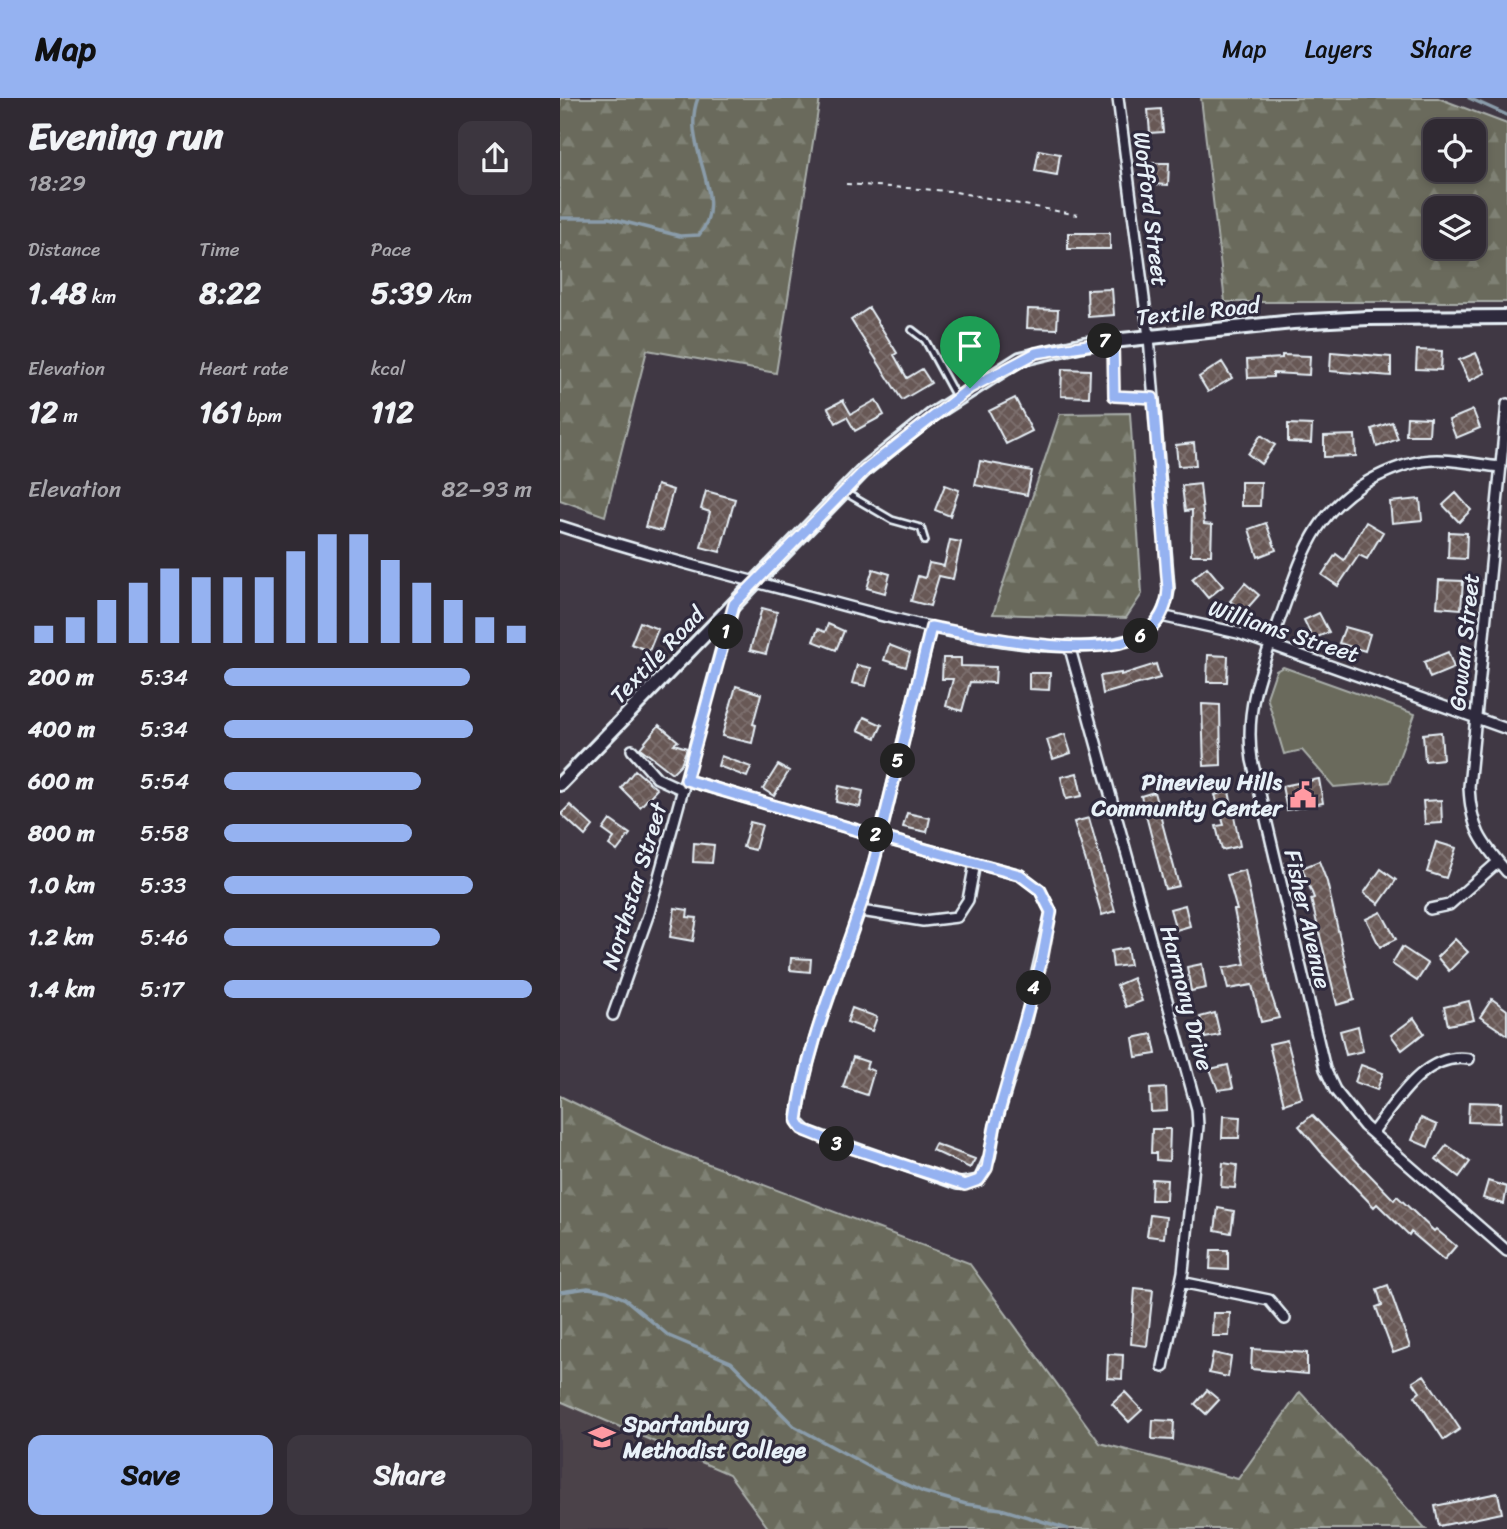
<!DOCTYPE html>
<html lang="en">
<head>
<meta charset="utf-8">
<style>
  :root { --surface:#302a33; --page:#3c363f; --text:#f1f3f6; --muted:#a8a7ac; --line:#4b464e; --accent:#95b2f1 }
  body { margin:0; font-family:Sriracha,sans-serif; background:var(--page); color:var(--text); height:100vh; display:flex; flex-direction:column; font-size:26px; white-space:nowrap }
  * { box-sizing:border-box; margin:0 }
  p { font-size:23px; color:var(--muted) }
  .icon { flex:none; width:38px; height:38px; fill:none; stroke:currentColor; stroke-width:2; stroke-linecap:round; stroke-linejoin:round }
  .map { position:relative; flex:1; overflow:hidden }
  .sheet { display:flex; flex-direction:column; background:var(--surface); width:560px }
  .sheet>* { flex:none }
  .fabs { position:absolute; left:863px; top:21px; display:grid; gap:14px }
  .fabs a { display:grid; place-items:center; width:63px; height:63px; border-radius:14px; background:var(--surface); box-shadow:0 4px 10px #0003,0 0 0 2px var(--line); font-size:35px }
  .pin { position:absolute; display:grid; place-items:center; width:60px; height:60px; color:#fff; margin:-72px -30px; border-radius:50% 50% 50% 0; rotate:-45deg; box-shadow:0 0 7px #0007 }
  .pin .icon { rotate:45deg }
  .km { position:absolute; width:35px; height:35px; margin:-18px; border-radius:50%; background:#222; color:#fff; font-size:19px; line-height:35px; text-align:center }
  .round { display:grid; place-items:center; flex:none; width:74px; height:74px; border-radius:14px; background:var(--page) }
  .summary { display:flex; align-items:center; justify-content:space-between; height:119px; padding:0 28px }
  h1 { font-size:38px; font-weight:800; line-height:52px }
  .figures { display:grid; grid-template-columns:repeat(3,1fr); gap:10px; height:119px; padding:7px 28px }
  .figures div { display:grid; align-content:center }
  .figures b { font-size:30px; font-weight:800 }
  .figures small { font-size:19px; font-weight:400 }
  .figures p { font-size:19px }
  .chart { height:196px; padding:14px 28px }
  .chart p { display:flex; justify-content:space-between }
  .chart svg { width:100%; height:126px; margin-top:7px; stroke:var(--accent); stroke-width:6 }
  .primary-button { display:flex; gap:14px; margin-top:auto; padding:14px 28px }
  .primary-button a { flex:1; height:80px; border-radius:14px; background:var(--accent); color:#111; font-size:28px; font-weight:800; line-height:80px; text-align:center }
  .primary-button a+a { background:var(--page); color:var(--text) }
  ul { padding:0 28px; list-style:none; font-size:23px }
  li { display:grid; grid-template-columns:112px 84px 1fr; align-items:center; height:52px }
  li i { height:18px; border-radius:9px; background:var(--accent) }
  header { display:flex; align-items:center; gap:42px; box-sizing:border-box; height:98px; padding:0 35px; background:var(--accent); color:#111 }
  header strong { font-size:33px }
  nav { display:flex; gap:38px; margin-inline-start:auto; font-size:24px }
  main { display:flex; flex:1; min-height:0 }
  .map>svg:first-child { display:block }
</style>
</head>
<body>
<header>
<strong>Map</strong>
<nav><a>Map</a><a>Layers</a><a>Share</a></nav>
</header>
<main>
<section class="sheet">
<div class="summary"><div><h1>Evening run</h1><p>18:29</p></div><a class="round"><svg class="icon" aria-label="share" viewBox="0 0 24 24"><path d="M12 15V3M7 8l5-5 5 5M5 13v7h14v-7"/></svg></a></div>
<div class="figures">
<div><p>Distance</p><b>1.48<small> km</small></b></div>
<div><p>Time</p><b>8:22</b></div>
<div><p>Pace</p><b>5:39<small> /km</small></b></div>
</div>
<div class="figures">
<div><p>Elevation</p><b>12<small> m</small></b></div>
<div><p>Heart rate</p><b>161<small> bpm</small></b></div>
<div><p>kcal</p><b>112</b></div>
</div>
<div class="chart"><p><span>Elevation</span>82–93 m</p>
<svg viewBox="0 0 160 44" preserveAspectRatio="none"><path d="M5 44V38M15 44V35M25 44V29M35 44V23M45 44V18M55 44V21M65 44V21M75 44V21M85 44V12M95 44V6M105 44V6M115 44V15M125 44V23M135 44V29M145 44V35M155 44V38"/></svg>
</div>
<ul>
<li><b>200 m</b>5:34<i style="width:80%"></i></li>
<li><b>400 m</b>5:34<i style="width:81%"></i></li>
<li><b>600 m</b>5:54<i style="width:64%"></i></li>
<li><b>800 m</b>5:58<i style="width:61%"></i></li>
<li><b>1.0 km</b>5:33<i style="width:81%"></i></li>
<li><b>1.2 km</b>5:46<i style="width:70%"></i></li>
<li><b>1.4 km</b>5:17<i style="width:100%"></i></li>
</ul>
<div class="primary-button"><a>Save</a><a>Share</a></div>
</section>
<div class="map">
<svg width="947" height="1431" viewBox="0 0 947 1431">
  <defs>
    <pattern id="forest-firs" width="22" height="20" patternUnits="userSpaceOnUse" patternTransform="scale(1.75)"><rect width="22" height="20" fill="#6a6b5c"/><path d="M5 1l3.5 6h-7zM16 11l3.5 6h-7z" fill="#7f8174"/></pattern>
    <pattern id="building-cross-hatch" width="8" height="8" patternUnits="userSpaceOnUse" patternTransform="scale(1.75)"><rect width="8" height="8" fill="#675855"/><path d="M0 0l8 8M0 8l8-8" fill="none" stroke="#7d706e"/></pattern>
  </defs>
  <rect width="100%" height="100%" fill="#403844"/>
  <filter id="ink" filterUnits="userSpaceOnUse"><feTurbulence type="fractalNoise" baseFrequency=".0143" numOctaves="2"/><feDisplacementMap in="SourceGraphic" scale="14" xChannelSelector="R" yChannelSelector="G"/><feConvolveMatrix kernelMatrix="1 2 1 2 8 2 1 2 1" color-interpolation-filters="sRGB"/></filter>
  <g filter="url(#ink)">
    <path fill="#4c4249" d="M0 1303 169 1376 209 1431H0Z"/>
    <path fill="#6a6b5c" stroke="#a9aeaa" stroke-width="2" d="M723 569 855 616 830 684 774 689 742 652 724 656 707 599 716 573Z"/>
    <path fill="url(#forest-firs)" stroke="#a9aeaa" stroke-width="2" fill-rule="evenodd" d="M0 0H260L216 275 87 252 45 418 0 402Z
      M641 0H878L947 26V204H665ZM914 33V72H875V33ZM914 110V149H875V110Z
      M570 315 582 496 566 520 433 516 500 316Z
      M0 998 104 1049 409 1165 540 1345 678 1381 740 1294 866 1431H209L169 1376 0 1303Z"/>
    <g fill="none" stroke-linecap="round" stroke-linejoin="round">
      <path stroke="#8a9caa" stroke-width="3.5" d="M909 0 947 17
        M0 120H49L120 138 139 137C171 99 119 48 138 0
        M0 1194 28 1190 47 1193 65 1201 109 1238 171 1264 234 1328 321 1375 363 1394 406 1406 441 1411 508 1431"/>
    </g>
    <path fill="url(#building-cross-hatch)" stroke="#e8f1f8" stroke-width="2" d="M601 11 603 34 590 35 588 12Z
      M479 52 500 56 497 77 475 73Z
      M593 65H609L608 87 592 86Z
      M508 135H550V151H508Z
      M552 191 554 217 528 219 527 192Z
      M309 210 337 255 334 257 347 280 362 271 371 285 342 302 291 222Z
      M468 211 498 212 497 231 467 230Z
      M857 252 882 253 881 272 856 271Z
      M771 254 831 259V278L770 273Z
      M916 255 925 275 909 283 899 262Z
      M722 257 750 258 749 277 713 275V279L688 280 687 262 722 260Z
      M662 264 672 280 648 294 639 279Z
      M502 271 530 272 529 299 501 298Z
      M455 300 472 333 446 346 429 313Z
      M283 302 291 316 316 302 324 317 295 333 287 319 276 325 268 310Z
      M913 312 920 330 896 340 889 322Z
      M847 319 870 320 869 337H846Z
      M832 324 838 341 817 349 812 331Z
      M728 326 752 327 751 345 728 344Z
      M701 337 715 347 701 366 688 356Z
      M795 337 796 358 764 359V338Z
      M634 345 636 367 618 368 616 347Z
      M420 363 472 373 467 397 415 387Z
      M681 384H701L700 408H681Z
      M640 386 644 426 652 427 651 457H631L632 412 625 413 622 388Z
      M97 387 113 392 102 433 85 429Z
      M385 387 399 392 390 418 375 412Z
      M146 393 175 401 160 454 141 449 150 414 141 411Z
      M896 395 911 412 899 424 883 407Z
      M860 401 862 422 832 425 830 404Z
      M806 424 823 434 807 461 799 457 778 488 762 477 776 456 784 462Z
      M706 425 716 452 698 459 689 431Z
      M889 434 907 435 906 461 888 460Z
      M390 442 401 444 393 481 379 478 370 508 351 503 358 478 365 480 369 465 384 468Z
      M647 469 663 488 648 500 632 481Z
      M313 471 330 476 325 495 307 490Z
      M879 482 903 483 901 511 877 509Z
      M685 485 699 497 684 514 670 503Z
      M202 510 217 514 206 556 190 552Z
      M759 515 769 534 753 541 744 522Z
      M80 524 98 531 89 553 71 546Z
      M268 526 284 533 276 552 253 543 258 531 265 534Z
      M785 529 810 536 805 553 779 545Z
      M329 547 350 555 346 569 324 562Z
      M888 554 894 570 870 580 864 564Z
      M648 557 668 558 667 584H647Z
      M383 560H401V568L436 569 435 585 410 584 402 613 386 608 393 581H382Z
      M596 566 600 580 543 596 540 578 561 575V577Z
      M297 567 311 570 306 588 292 585Z
      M469 575H490L489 592 469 591Z
      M176 588 201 596 193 626 196 627 192 645 162 638Z
      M642 606 660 607 661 667 644 668Z
      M304 619 322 627 316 640 298 632Z
      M99 627 118 643 114 646 127 650 121 666 112 675 80 650Z
      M881 634 883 661 865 663 863 636Z
      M505 636 511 655 493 661 487 642Z
      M161 658 191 669 187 679 158 668Z
      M218 667 229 673 214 698 203 691Z
      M75 672 97 691 80 709 61 690Z
      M517 675 522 698 506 701 501 679Z
      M759 681 763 705 727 712 722 688Z
      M279 688 303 693 300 709 276 704Z
      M669 693 680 748 662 752 656 728 664 727 655 697Z
      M594 694 619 788 605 791 581 698Z
      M881 702 882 725 865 726 863 703Z
      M10 707 33 728 25 738 1 716Z
      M347 715 370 720 367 734 343 729Z
      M529 720 555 813 542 817 514 724Z
      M50 722 70 736 57 753 49 747 54 740 43 732Z
      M190 724 202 727 195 752 183 749Z
      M876 744 896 750 886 780 867 774Z
      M134 745 154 747 152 765 133 764Z
      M759 763 767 784 794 902 777 907 751 801 754 800 742 770Z
      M821 771 836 782 819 806 804 795Z
      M685 772 710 893 719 920 701 924 692 887 668 891 663 870 685 866 674 812H677L667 777Z
      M625 807 630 828 616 832 610 811Z
      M115 810 128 812 127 819 137 820 133 843 110 839Z
      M821 814 836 841 820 849 806 821Z
      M895 841 908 854 889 873 877 859Z
      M842 849 868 866 857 883 832 866Z
      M567 850 570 867 553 869 551 853Z
      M231 860 251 861 250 874 230 872Z
      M642 866 646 890 631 893 627 869Z
      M573 880 582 903 566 909 557 887Z
      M932 901 947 912V937L920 919Z
      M909 903 914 922 888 927 884 909Z
      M292 910 317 919 312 933 287 924Z
      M655 915 660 937 645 940 640 919Z
      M854 920 864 935 842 952 831 937Z
      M798 928 803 953 786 957 780 933Z
      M592 936 596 956 576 959 573 940Z
      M727 942 742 1000 724 1006 709 946Z
      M293 959 308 964 306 970 314 973 307 997 283 989Z
      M668 967 673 990 658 992 650 971Z
      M801 967 823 975 817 992 795 984Z
      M606 990 607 1013 591 1014 590 991Z
      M909 1004 941 1005 940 1025 908 1024Z
      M752 1017 834 1102 837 1098 874 1133 876 1131 896 1148 884 1162 851 1134 849 1137 817 1106 814 1109 761 1054 739 1028Z
      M663 1018 680 1019 679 1040H662Z
      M861 1020 877 1027 868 1049 852 1042Z
      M592 1031H610L609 1063 596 1062V1055H591Z
      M375 1046 415 1061 410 1070 372 1052Z
      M887 1047 910 1064 899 1079 876 1061Z
      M663 1065 677 1067 675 1090 661 1089Z
      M592 1081 607 1082 606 1102H591Z
      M928 1083 947 1089 944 1106 923 1100Z
      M658 1110 674 1113 671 1135 655 1132Z
      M590 1117 606 1119 604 1140 587 1138Z
      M651 1152H668V1172L650 1171Z
      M828 1187 850 1249 833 1255 816 1209 822 1207 817 1191Z
      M575 1190 593 1192 587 1248 571 1246Z
      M653 1215H670L669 1238H652Z
      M692 1251 747 1255V1276L691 1271Z
      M653 1255 671 1259 668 1279 649 1275Z
      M548 1256 563 1257 562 1281 547 1280Z
      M864 1277 900 1331 884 1342 855 1298 860 1294 853 1284Z
      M647 1292 659 1302 646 1316 635 1306Z
      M565 1294 582 1312 569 1324 552 1306Z
      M593 1322 614 1323 613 1342 592 1341Z
      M938 1395 942 1415 879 1428 875 1408Z"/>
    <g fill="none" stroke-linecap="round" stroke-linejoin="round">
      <g stroke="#e8f1f8" stroke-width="10">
        <path id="lane" d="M352 232 365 242 396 299
          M553 246 554 298 593 300
          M286 395 332 422 361 430 365 443"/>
      </g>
      <g stroke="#e8f1f8" stroke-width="14">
        <path id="street" d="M947 306 909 689C911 731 921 744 947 774
          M941 369C920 367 898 362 877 362 855 362 836 369 816 379 752 412 742 460 719 523 701 571 684 611 692 662L765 971 775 992 804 1028 947 1153
          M0 428C76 453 153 473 230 493 318 516 482 567 569 542 593 536 606 515 609 491L589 239 558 0
          M601 518 678 535 947 631
          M509 547 637 1011 638 1028 623 1174 603 1269
          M72 652 97 680 123 692
          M126 682 320 739C300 836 249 924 237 1023L247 1033 397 1086 419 1082 430 1058 435 1028 460 946 491 814 480 792 460 777 320 739 371 529
          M870 811 889 807 938 764
          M301 813 363 823 397 819 408 802 415 765
          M53 917 89 815 173 508
          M812 1035C836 1004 865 953 909 961
          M621 1184 709 1202 725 1221"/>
      </g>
      <g stroke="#e8f1f8" stroke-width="18">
        <path id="secondary" d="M0 686 305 371 372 317 460 261 524 246 733 224 808 220 947 219"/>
      </g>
      <path stroke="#e8f1f8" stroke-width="2" stroke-dasharray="5 5" stroke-linecap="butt" d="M286 86 390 93 518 117"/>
      <use href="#lane" stroke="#2f2a3d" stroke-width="4.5"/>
      <use href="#street" stroke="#2f2a3d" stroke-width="9"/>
      <use href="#secondary" stroke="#2f2a3d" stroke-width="12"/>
    </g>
  </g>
  <g fill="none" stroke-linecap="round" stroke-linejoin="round" filter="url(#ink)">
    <g stroke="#fff" stroke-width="14">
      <path id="route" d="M410 290 305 372 174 506 126 682 320 739C299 836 249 924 237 1023L242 1031 276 1045 405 1087 419 1082 427 1070 435 1028 482 862 491 814 480 792 460 777 320 739 371 529C421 538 540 564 583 536 599 526 607 510 608 491L593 300 554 298 553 243 476 255 410 290"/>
    </g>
    <use href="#route" stroke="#95b2f1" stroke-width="9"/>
  </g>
  <defs>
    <g id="civic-bare" transform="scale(2.1)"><path d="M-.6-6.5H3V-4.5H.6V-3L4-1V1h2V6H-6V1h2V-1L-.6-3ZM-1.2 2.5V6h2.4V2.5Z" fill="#ff9aa2" stroke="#2f2a3d" stroke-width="2.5" paint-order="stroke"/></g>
    <g id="university-bare" transform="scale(2.1)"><path d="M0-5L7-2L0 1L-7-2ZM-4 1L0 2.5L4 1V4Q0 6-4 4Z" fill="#ff9aa2" stroke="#2f2a3d" stroke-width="2.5" paint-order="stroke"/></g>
  </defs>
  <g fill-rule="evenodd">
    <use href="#civic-bare" x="743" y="697"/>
    <use href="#university-bare" x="42" y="1339"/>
  </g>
  <g text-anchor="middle" stroke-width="6" stroke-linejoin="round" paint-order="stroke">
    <g font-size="23" fill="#e8f1f8" stroke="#2f2a3d">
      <text transform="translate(591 111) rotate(83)" y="8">Wofford Street</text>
      <text transform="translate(638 213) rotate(-6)" y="8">Textile Road</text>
      <text transform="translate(724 533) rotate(18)" y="8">Williams Street</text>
      <text transform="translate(904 544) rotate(-84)" y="8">Gowan Street</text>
      <text transform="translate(97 557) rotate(-46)" y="8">Textile Road</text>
      <text transform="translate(74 788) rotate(-73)" y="8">Northstar Street</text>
      <text transform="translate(748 821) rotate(77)" y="8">Fisher Avenue</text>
      <text transform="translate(627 900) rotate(75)" y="8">Harmony Drive</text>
    </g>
    <g font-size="23" font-weight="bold" fill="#e8f1f8" stroke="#2f2a3d" text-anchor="end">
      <text x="722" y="692">Pineview Hills<tspan x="722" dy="26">Community Center</tspan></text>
      <text x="63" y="1334" text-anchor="start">Spartanburg<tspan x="63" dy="26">Methodist College</tspan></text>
    </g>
  </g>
</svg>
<div class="fabs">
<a><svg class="icon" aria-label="locate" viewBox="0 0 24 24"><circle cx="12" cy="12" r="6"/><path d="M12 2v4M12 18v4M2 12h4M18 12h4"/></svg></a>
<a><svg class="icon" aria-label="layers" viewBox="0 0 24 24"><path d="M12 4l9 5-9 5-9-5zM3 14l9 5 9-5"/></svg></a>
</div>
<div class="pin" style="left:410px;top:290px;background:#1e9e55"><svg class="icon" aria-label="arrive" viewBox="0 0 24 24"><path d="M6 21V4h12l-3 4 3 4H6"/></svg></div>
<b class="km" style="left:166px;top:534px">1</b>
<b class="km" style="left:316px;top:737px">2</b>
<b class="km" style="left:277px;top:1046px">3</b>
<b class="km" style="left:474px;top:890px">4</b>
<b class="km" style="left:338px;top:663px">5</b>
<b class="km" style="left:581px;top:538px">6</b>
<b class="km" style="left:545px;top:243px">7</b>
</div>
</main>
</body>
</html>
